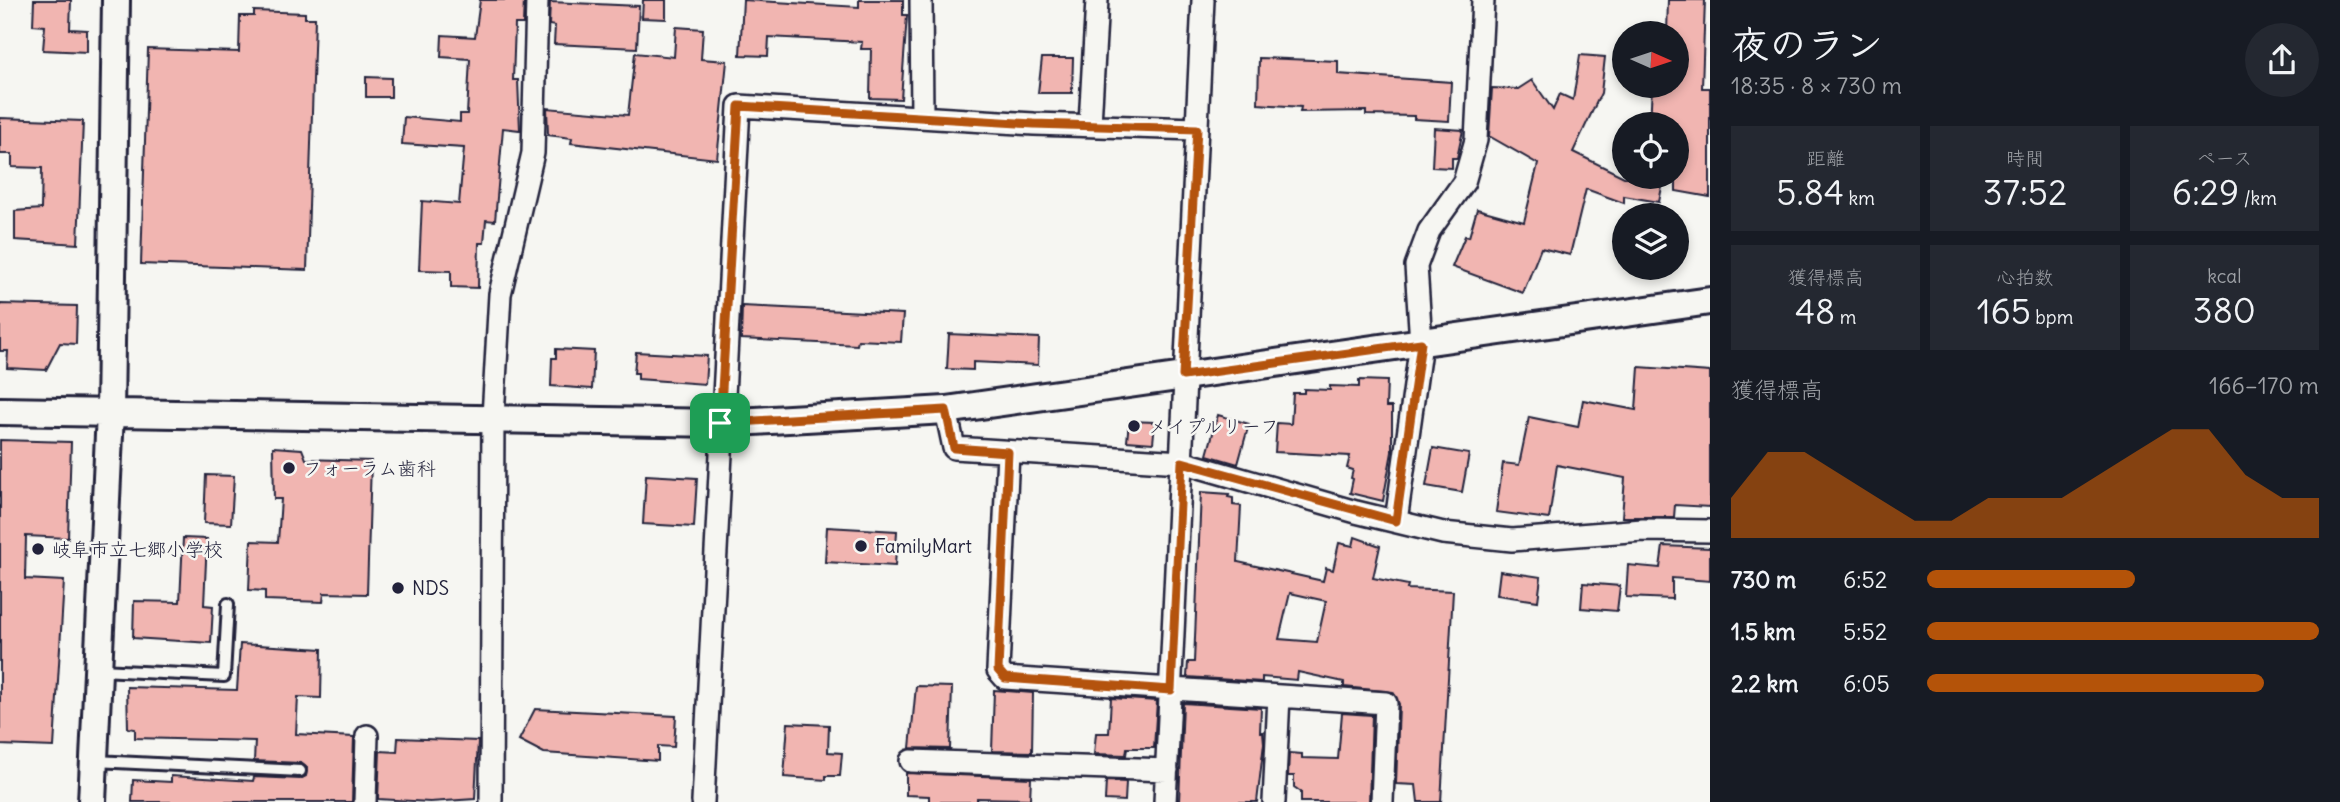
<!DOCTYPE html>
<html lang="ja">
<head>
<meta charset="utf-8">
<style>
  :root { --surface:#171b24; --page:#242831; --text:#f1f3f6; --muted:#9ea1a6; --accent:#b45309 }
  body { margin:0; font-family:Delius,"Klee One",sans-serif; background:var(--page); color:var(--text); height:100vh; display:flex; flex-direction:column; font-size:26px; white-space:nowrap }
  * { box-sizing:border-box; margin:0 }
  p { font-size:23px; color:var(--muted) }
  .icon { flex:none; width:38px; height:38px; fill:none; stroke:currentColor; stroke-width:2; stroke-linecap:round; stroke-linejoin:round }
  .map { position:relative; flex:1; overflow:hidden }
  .side { display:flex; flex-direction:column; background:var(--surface); width:630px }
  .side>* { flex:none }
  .needle { width:46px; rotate:93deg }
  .controls { position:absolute; left:1612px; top:21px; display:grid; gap:14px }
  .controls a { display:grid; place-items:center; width:77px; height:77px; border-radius:50%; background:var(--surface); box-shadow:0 4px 10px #0003; font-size:35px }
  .pin { position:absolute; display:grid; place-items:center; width:60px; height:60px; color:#fff; margin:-30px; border-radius:14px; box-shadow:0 4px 10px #0006 }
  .round { display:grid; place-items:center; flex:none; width:74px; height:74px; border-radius:37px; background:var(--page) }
  .headline { display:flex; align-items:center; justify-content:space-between; height:119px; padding:0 21px }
  h1 { font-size:38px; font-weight:600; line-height:52px }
  .figures { display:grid; grid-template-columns:repeat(3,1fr); gap:10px; height:119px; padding:7px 21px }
  .figures div { display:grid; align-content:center; border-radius:0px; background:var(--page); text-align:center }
  .figures b { font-size:35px; font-weight:600 }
  .figures small { font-size:19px; font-weight:400 }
  .figures p { font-size:19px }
  .chart { height:196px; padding:14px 21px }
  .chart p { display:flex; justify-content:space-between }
  .chart svg { width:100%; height:126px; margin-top:7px; fill:var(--accent); opacity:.7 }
  ul { padding:0 21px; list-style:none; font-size:23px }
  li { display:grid; grid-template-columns:112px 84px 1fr; align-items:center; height:52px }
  li i { height:18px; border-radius:9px; background:var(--accent) }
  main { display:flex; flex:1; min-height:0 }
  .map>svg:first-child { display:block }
</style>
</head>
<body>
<main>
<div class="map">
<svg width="1710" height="802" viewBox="0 0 1710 802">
  <rect width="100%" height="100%" fill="#f6f6f2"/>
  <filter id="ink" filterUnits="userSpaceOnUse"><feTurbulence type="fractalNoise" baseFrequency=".0143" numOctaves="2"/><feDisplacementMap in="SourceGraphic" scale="14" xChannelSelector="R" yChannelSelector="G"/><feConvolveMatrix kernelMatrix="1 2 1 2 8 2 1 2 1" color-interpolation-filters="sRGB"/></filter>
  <g filter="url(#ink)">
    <path fill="#f1b5b1" stroke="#22223b" stroke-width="2" fill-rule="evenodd" d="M34 0H71L70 29 87 30V52L43 50 45 26 33 25Z
      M480 0H524L523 24H515L513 80H518L520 130 503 128 495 221 486 220 484 243H479L478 288 451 287V271L419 270 422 201 459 204 464 148 402 144 404 117 460 122V114H467L470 59 441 57 442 35 475 37Z
      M643 0H666V19L642 18Z
      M743 0 859 7V0H903V15H907L901 99 870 98 871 49H861L862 42 769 37 768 56 740 55Z
      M1668 0H1705L1702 88H1710V197L1676 191V124H1650L1652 86H1676V33H1667Z
      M550 2 639 6 637 48 554 44 555 26 549 25Z
      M254 11 305 13V18H315L307 270 141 264 148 49 239 52 240 16H254Z
      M676 27 703 29 701 59 727 61 717 159 571 143 572 138 548 135 547 108 628 115 635 53 674 57Z
      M1580 55 1605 57 1601 93 1573 152 1624 177H1664L1659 202 1624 196V203L1586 189 1570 255 1541 248 1523 293 1452 267 1465 236 1469 237 1477 209 1524 222 1538 164 1489 136 1492 88 1518 89 1532 80 1553 110 1560 94 1573 100Z
      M1042 58H1073L1072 93H1038Z
      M1259 58 1338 61V74L1451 82 1449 121 1414 119V116L1366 115V111L1300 112 1301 107 1258 104Z
      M366 77 391 78V97H366Z
      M0 118 83 121 78 244 15 240V211L41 209 42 168 12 167V154H0Z
      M1434 128 1463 130 1457 158H1452V168L1432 167Z
      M0 304 77 306 76 344 60 343 46 370 7 368 8 351H0Z
      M742 306 903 314 901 342 858 340 857 345 741 339Z
      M949 334 1039 338 1038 365 973 362V370L947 369Z
      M556 349 594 351 592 389 551 386 552 358H556Z
      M636 352 707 356 705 384 638 379V373H634Z
      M1639 367 1710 372V507L1675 505 1674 517H1622L1625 478 1557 465 1549 519 1496 512 1503 463 1519 465 1529 417 1578 427 1583 400 1636 410Z
      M1359 380 1387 381 1386 407H1392V452L1383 501 1350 493 1353 479 1351 478 1353 470 1347 468 1350 456 1275 452 1277 423 1291 424 1293 393H1304V389L1330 390V386L1359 387Z
      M1218 415 1249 424 1238 464 1207 455Z
      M1129 421 1155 422 1153 443 1127 441Z
      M0 440 71 442 68 538 26 536 25 579 64 581 54 747 0 745Z
      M273 447 302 449 306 459 371 461 367 594 324 593 323 602 265 600V591L249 590 251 541 278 542 281 499H274Z
      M1433 448 1469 454 1462 492 1426 486Z
      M206 475 234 476 231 524 204 523Z
      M646 475 697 478 694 527 643 524Z
      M1201 492 1229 494 1228 497 1233 498V505L1241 506 1238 562 1323 581 1326 568 1333 570 1339 543 1353 546 1355 537 1380 546 1373 578 1408 585 1407 589 1453 591 1441 802H1418L1416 785 1396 784 1399 704 1393 692 1344 687V682L1298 672 1297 680 1262 677V682L1187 677 1188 662H1194ZM1290 593 1326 601 1317 642 1279 639Z
      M827 527 897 531 895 566 825 562Z
      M183 538 207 539 204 605 213 606 211 643 133 638 134 601 180 602Z
      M1663 546 1710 548V581L1672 578V599L1626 597 1628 565 1660 568Z
      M1500 571 1541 577 1538 601 1497 595Z
      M1583 583 1620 586 1617 611 1581 608Z
      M240 644 322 649 321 698 298 697 296 734 354 737 352 802H132L133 780 171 782V776L253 781 254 777 300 779 306 776 307 768 301 763 254 761 255 741 135 738V729L128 728 127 687 237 690Z
      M916 686 952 687 950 749 910 748Z
      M994 690 1033 693 1032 752 992 751Z
      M1111 698 1157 701 1154 748H1127L1126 755 1094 754 1096 733H1109Z
      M1183 703 1261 708 1260 732H1263L1264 743 1257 802H1179Z
      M535 709 676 716 674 747 658 746V761L544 753 519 740Z
      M1342 713 1372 715 1369 802H1301V792L1294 787V776H1288L1289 753 1302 754V758L1338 759Z
      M788 723 829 725 828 752 842 753 840 776H826V780L784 777Z
      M398 738 478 741 475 799 430 802 378 799 380 751 397 752Z
      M906 773 1031 778 1030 799 977 798V802H929V796L906 795Z
      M1106 781 1126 782 1125 801 1105 800Z"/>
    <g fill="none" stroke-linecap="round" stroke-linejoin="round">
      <g stroke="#22223b" stroke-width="16">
        <path id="service" d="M100 670 224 676 228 604
          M95 761 300 771"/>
      </g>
      <g stroke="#22223b" stroke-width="26">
        <path id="minor" d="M921 0 922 117
          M1090 124 1097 0
          M946 410 954 448 1182 462 1356 512 1443 533 1512 540 1643 530 1710 531
          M1008 452 998 670 1005 678 1386 703 1382 802
          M1396 521 1421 343 1416 266 1429 231 1464 182 1476 140 1483 0
          M911 761 1167 770
          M365 802 367 736
          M491 802 493 417 500 294 533 153 537 0
          M703 802 739 106 1034 124 1197 129
          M1165 802 1203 0
          M1274 802 1279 696"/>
      </g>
      <g stroke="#22223b" stroke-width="32">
        <path id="tertiary" d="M0 411 720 423 946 410 1710 301
          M92 802 110 413 116 0"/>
      </g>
      <use href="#service" stroke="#f6f6f2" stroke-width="10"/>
      <use href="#minor" stroke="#f6f6f2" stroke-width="21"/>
      <use href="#tertiary" stroke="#f6f6f2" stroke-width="26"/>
    </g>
  </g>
  <g fill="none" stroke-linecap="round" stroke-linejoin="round" filter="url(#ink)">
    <g stroke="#fff" stroke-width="14">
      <path id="route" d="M739 106 1034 124 1197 129 1183 376 1421 343 1396 521 1182 462 1171 690 1005 678 998 670 1008 452 954 448 946 410 720 423Z"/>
    </g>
    <use href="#route" stroke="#b45309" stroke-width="9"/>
  </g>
  <g fill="#22223b" stroke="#f6f6f2" stroke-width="2.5">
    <circle cx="1134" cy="426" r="7"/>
    <circle cx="289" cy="468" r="7"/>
    <circle cx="861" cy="546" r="7"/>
    <circle cx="38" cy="549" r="7"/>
    <circle cx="398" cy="588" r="7"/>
  </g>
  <g text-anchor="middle" stroke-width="5" stroke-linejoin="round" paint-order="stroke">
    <g font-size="19" fill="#22223b" stroke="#f6f6f2" text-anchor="start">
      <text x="1148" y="433">メイプルリーフ</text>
      <text x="303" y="475">フォーラム歯科</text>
      <text x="875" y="553">FamilyMart</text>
      <text x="52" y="556">岐阜市立七郷小学校</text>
      <text x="412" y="595">NDS</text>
    </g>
  </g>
</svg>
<div class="controls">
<a><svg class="needle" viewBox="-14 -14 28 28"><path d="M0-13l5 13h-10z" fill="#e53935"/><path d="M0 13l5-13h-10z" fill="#9ea1a6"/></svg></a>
<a><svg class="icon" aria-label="locate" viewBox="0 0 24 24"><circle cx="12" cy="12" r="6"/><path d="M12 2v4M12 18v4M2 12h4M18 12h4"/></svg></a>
<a><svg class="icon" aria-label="layers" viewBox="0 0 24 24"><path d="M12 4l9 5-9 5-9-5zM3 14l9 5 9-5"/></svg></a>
</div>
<div class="pin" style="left:720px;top:423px;background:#1e9e55"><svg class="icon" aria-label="arrive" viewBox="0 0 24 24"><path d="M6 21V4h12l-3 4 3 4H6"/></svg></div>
</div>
<section class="side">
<div class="headline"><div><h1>夜のラン</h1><p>18:35 · 8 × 730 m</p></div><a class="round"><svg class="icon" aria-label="share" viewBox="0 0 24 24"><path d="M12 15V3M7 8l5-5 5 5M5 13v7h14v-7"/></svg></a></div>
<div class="figures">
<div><p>距離</p><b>5.84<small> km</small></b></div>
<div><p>時間</p><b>37:52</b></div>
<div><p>ペース</p><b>6:29<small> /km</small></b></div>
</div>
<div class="figures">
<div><p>獲得標高</p><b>48<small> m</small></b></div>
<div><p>心拍数</p><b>165<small> bpm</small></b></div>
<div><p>kcal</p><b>380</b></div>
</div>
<div class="chart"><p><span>獲得標高</span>166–170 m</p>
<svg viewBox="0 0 160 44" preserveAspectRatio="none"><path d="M0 44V30L10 14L20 14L30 22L40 30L50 38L60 38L70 30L80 30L90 30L100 22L110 14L120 6L130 6L140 22L150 30L160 30V44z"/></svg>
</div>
<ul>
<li><b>730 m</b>6:52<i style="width:53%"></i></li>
<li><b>1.5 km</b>5:52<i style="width:100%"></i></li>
<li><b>2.2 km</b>6:05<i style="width:86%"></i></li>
</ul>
</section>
</main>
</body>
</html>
